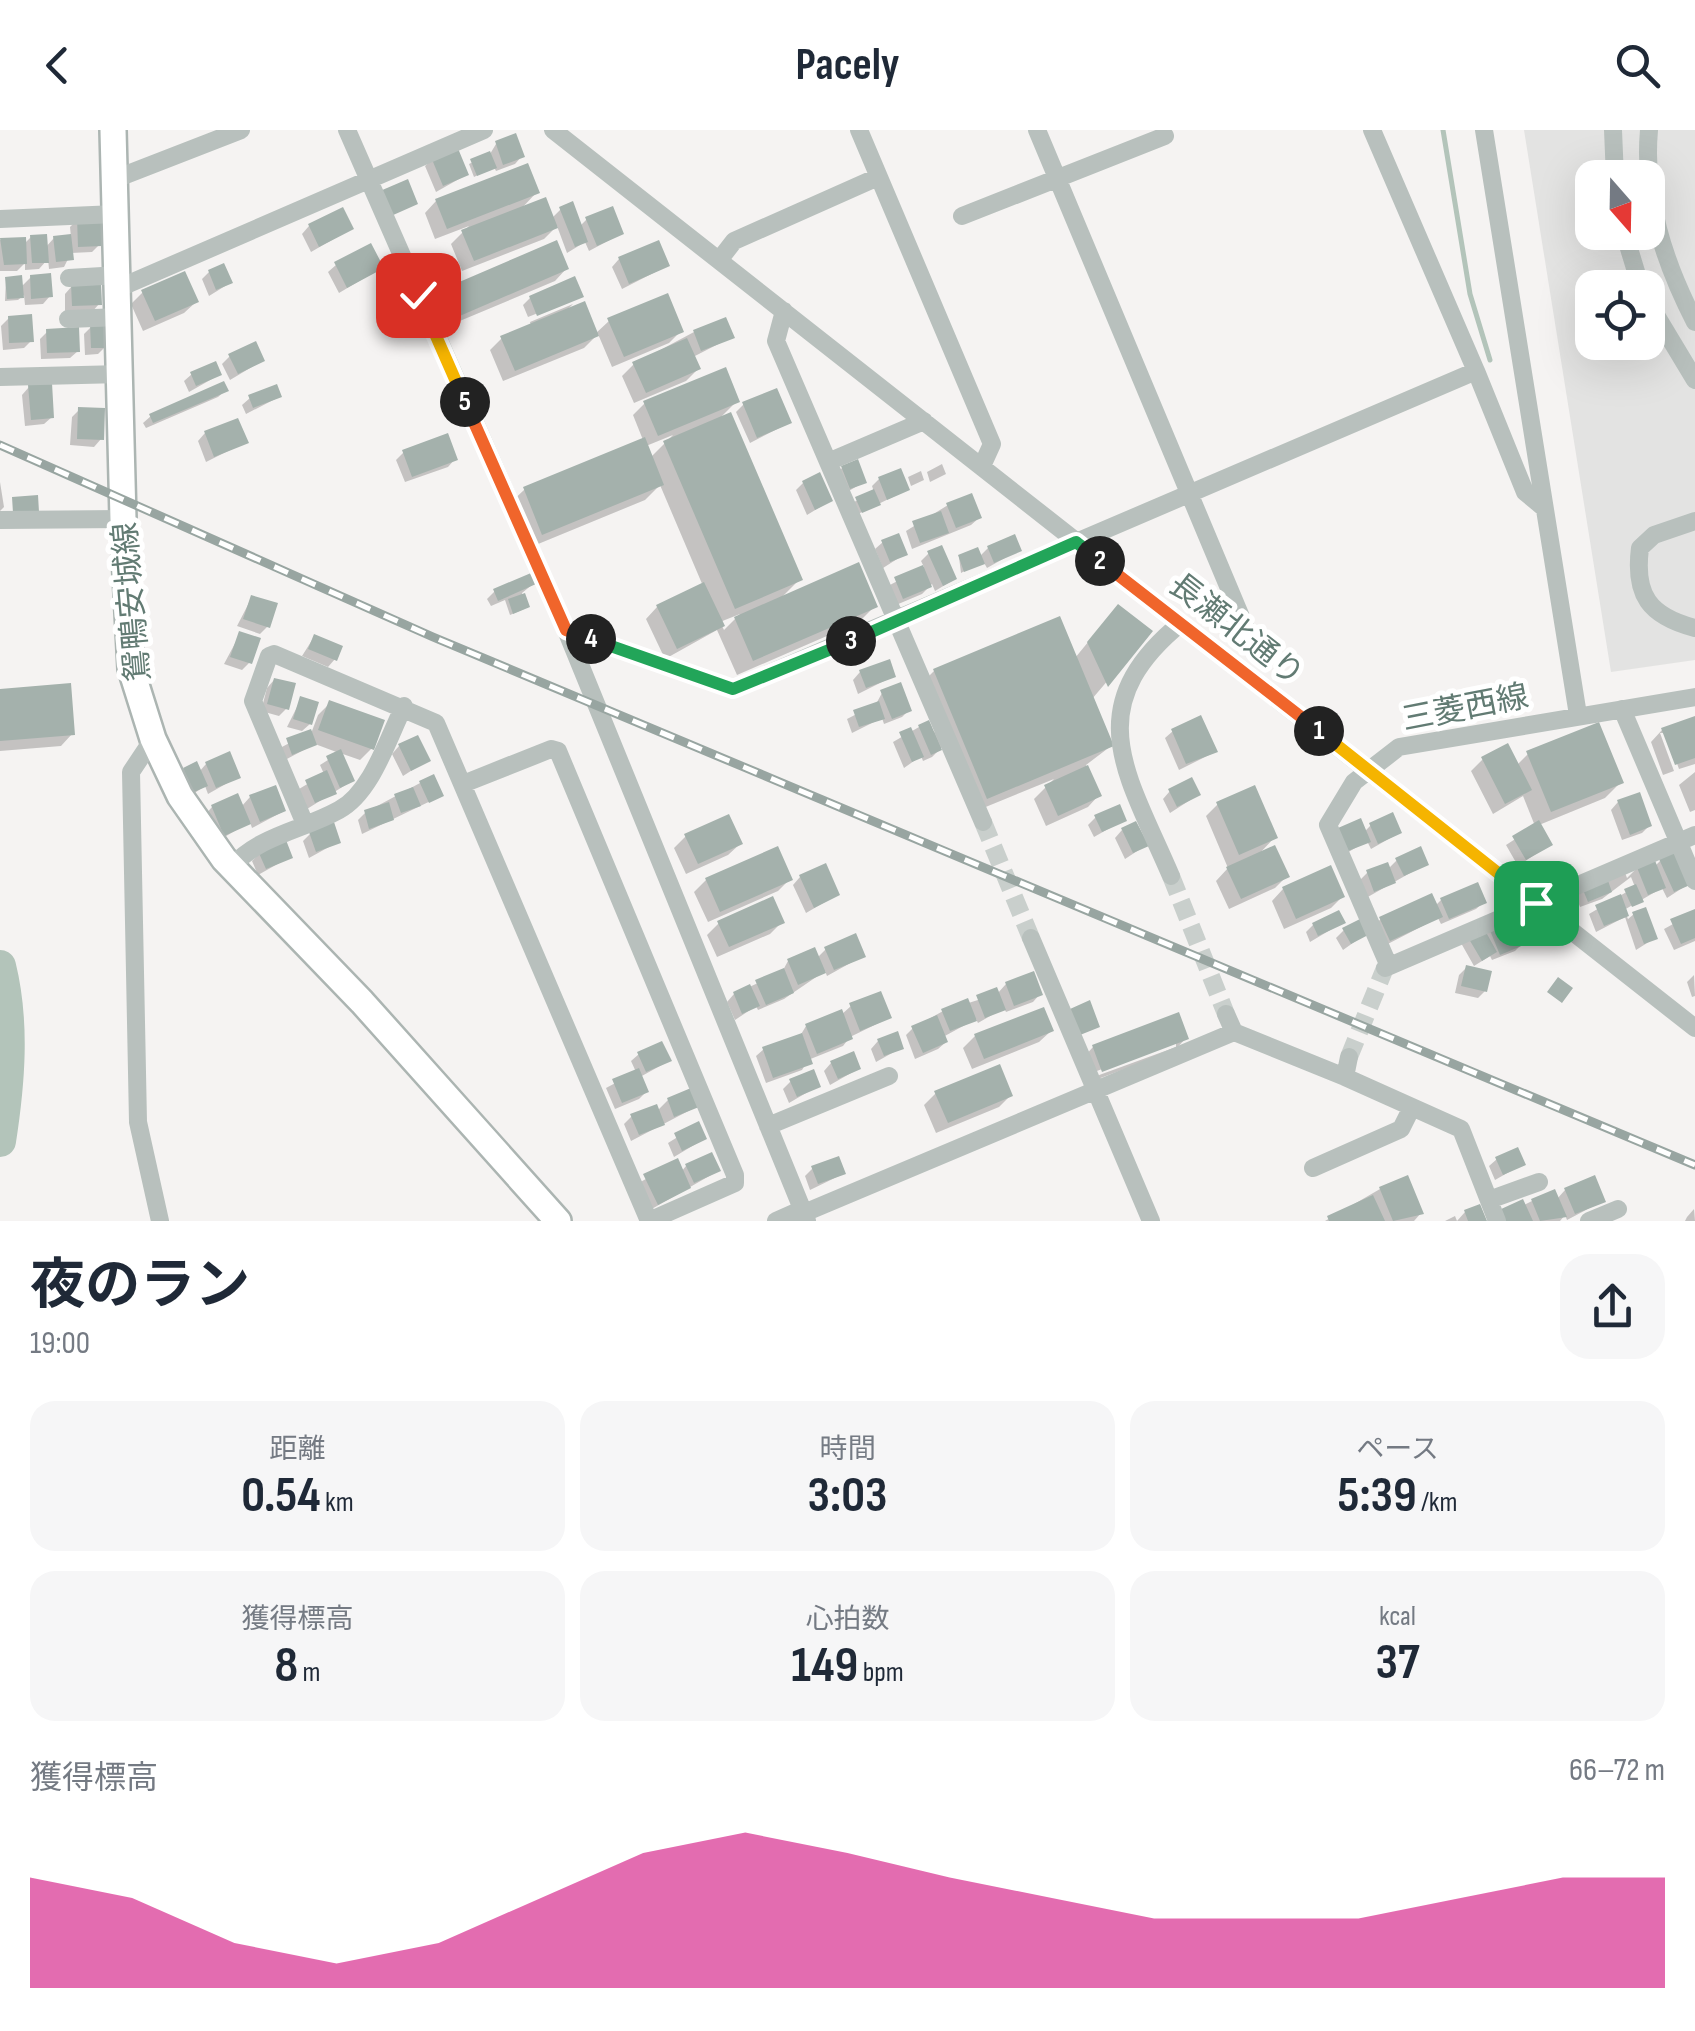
<!DOCTYPE html>
<html lang="ja">
<head>
<meta charset="utf-8">
<style>
  :root { --surface:#fff; --page:#f6f6f7; --text:#1f2937; --muted:#747a83; --accent:#d82f8f }
  body { margin:0; font-family:"Sofia Sans Condensed","Noto Sans JP",sans-serif; background:var(--page); color:var(--text); height:100vh; display:flex; flex-direction:column; font-size:38px; white-space:nowrap }
  * { box-sizing:border-box; margin:0 }
  p { font-size:32px; color:var(--muted) }
  .icon { flex:none; width:55px; height:55px; fill:none; stroke:currentColor; stroke-width:2; stroke-linecap:round; stroke-linejoin:round }
  .map { position:relative; height:1091px; overflow:hidden }
  .panel { display:flex; flex-direction:column; background:var(--surface); flex:1 }
  .panel>* { flex:none }
  .needle { width:65px; rotate:160deg }
  .controls { position:absolute; left:1575px; top:30px; display:grid; gap:20px }
  .controls a { display:grid; place-items:center; width:90px; height:90px; border-radius:20px; background:var(--surface); box-shadow:0 10px 40px #0002; font-size:50px }
  .pin { position:absolute; display:grid; place-items:center; width:85px; height:85px; color:#fff; margin:-42px; border-radius:20px; box-shadow:0 5px 15px #0006 }
  .km { position:absolute; width:50px; height:50px; margin:-25px; border-radius:50%; background:#222; color:#fff; font-size:28px; line-height:50px; text-align:center }
  .round { display:grid; place-items:center; flex:none; width:105px; height:105px; border-radius:30px; background:var(--page) }
  .headline { display:flex; align-items:center; justify-content:space-between; height:170px; padding:0 30px }
  h1 { font-size:55px; font-weight:700; line-height:75px }
  .metrics { display:grid; grid-template-columns:repeat(3,1fr); gap:15px; height:170px; padding:10px 30px }
  .metrics div { display:grid; align-content:center; border-radius:25px; background:var(--page); text-align:center }
  .metrics b { font-size:50px; font-weight:700 }
  .metrics small { font-size:28px; font-weight:400 }
  .metrics p { font-size:28px }
  .chart { height:280px; padding:20px 30px }
  .chart p { display:flex; justify-content:space-between }
  .chart svg { width:100%; height:180px; margin-top:10px; fill:var(--accent); opacity:.7 }
  header { display:flex; justify-content:space-between; align-items:center; height:130px; padding:0 30px; background:var(--surface); font-size:45px; font-weight:700 }
  .map>svg:first-child { display:block }
</style>
</head>
<body>
<header><svg class="icon" aria-label="back" viewBox="0 0 24 24"><path d="M15 5l-7 7 7 7"/></svg>Pacely<svg class="icon" aria-label="search" viewBox="0 0 24 24"><circle cx="10" cy="10" r="6"/><path d="M15 15l6 6"/></svg></header>
<div class="map">
<svg width="1695" height="1091" viewBox="0 0 1695 1091">
  <rect width="100%" height="100%" fill="#f5f3f2"/>
  <path fill="#e3e3e2" fill-rule="evenodd" d="M1524 0H1695V530L1611 542ZM1592 48H1648V102H1592ZM1592 158H1648V212H1592Z"/>
  <path fill="#0003" fill-rule="evenodd" d="M496 14 522 26 515 34 496 41 494 37 474 47 469 34 490 24Z
    M433 29 466 45 436 62 425 36Z
    M537 62 520 80 552 88 561 79 580 96 587 89 621 104 589 121 585 112 567 123 557 96 544 109 462 141 451 114 469 96 435 109 425 83 436 71Z
    M78 89 99 115 92 122 71 123 64 137 49 139 48 129 39 139 25 140V133L17 141H0V110H23V115L31 107 45 118 54 108 71 107 70 97Z
    M309 96 351 99 311 122 302 104Z
    M619 129 667 136 622 159 612 137Z
    M336 135 381 138 339 163 328 142Z
    M566 139 555 151 443 198 432 173 444 161Z
    M209 142 230 153 209 166 202 149Z
    M31 147 50 166 43 174 25 175 24 165 18 170 5 171 6 149 20 158Z
    M72 156 99 174 92 182H65V164Z
    M143 162 196 172 184 183 143 201 131 174Z
    M581 166 528 187 523 175 530 168Z
    M573 174 565 182 595 204 609 191 681 201 669 213 612 237 598 204 584 218 503 251 490 220 502 208 531 196 530 192Z
    M9 188 31 211 24 218 3 220 1 196Z
    M91 197 105 217 98 224 85 225 84 204Z
    M47 202 78 221 70 228 41 229 40 209Z
    M694 202 732 207 693 227 698 239 686 251 634 273 622 246 634 234Z
    M230 226 262 231 230 250 222 234Z
    M192 244 219 245 189 262 184 251Z
    M29 257 52 287 44 294 25 296 22 265Z
    M226 260 218 267 146 298 143 293 151 286Z
    M279 267 246 284 242 275 250 268Z
    M647 271H737L718 290 800 449 780 469 875 476 859 492 737 545 717 500 665 529 646 489 657 477 703 456 660 355 645 370 526 419 508 375 524 360 643 310 633 285ZM673 305 650 328 646 316ZM740 484 724 500 720 492Z
    M744 274 789 293 750 313 736 282Z
    M79 280 101 309 94 317 70 315 72 287Z
    M205 303 246 312 206 332 198 311Z
    M404 322 455 329 448 337 405 352 396 330Z
    M942 334 946 344 930 352 927 342Z
    M842 338 864 352 842 365 835 345Z
    M921 341 924 350 911 356 908 347Z
    M879 349 907 360 858 384 854 372 874 362 872 356Z
    M0 352 4 377 0 381Z
    M803 353 830 371 807 385 796 360Z
    M948 375 979 388 971 395 912 419 906 401Z
    M883 412 905 424 883 438 875 419Z
    M988 418 1019 420 987 438 983 431 961 443 959 427H979Z
    M929 423 955 449 935 461 932 454 922 464 896 475 888 456 924 437 921 431Z
    M533 454 522 463 524 479 510 485 505 470 491 476 487 469 495 461Z
    M252 467 268 496 260 504 237 496Z
    M1107 489 1149 502 1092 569 1111 616 1086 635 1099 665 1088 677 1046 696 1034 669 1054 649 971 683 943 616 932 627 923 631 921 626 904 638 893 612 919 597 937 603 918 557 934 541 1075 528Z
    M240 504 249 533 242 540 224 534Z
    M314 507 335 529 328 537 302 526Z
    M860 542 894 546 858 564 853 550Z
    M274 550 287 578 279 586 261 581 267 558Z
    M0 562 72 604 61 616 0 621Z
    M882 563 909 580 902 587 884 594 882 588 852 603 847 589 876 574Z
    M301 569 310 594 302 601 287 597Z
    M330 573 372 618 360 630 340 623 352 651 307 679 299 659 324 644 320 635 339 623 315 614 285 630 280 618 312 601 318 585Z
    M1695 588V634L1679 639 1666 603H1660L1674 641 1663 645 1651 612 1662 600Z
    M1173 601 1215 622 1179 640 1165 608Z
    M399 616 428 630 403 646 392 624Z
    M1528 624 1621 652 1605 668 1539 695 1550 714 1518 736 1506 715 1535 696 1523 666 1493 684 1471 641 1483 629 1517 635Z
    M206 634 238 647 208 664 205 656 187 668 177 647 185 640 199 642Z
    M1695 642V680L1690 682 1679 655Z
    M420 653 441 666 362 704 358 690 366 682Z
    M1170 661 1198 665 1170 683 1163 669Z
    M250 667 284 681 252 698 250 692 216 712 205 685 212 677H241Z
    M1618 672 1649 696 1642 703 1622 710 1611 680Z
    M1218 674 1275 707 1258 725 1287 746 1275 758 1229 779 1216 751 1228 738 1206 686Z
    M1096 687 1124 690 1094 707 1088 695Z
    M1371 695 1399 703 1371 719 1367 711 1340 727Z
    M1122 700 1145 716 1125 729 1115 708Z
    M310 704 338 712 309 728 303 711Z
    M686 706 740 714 728 725 686 744 674 718Z
    M260 723 290 727 258 745 252 731Z
    M1397 730 1426 734 1366 768 1360 750 1367 743 1388 739Z
    M1660 731 1687 755 1667 768 1662 758 1624 780 1628 789 1634 784 1655 808 1636 820 1625 787 1596 802 1589 784 1635 757 1631 747 1602 769 1580 777 1575 764 1624 740 1627 748 1638 737 1655 736Z
    M800 747 837 765 806 783 793 755Z
    M790 749 778 761 708 792 694 762 706 750Z
    M1283 759 1342 767 1331 778 1284 799 1272 771Z
    M1441 770 1484 772 1476 779 1441 794 1438 788 1382 817 1373 796 1381 789 1435 776Z
    M1695 782V811L1674 820 1664 799Z
    M782 792 770 804 717 827 707 805 719 793Z
    M1342 793 1310 812 1306 802 1313 795Z
    M1344 800 1367 803 1343 820 1336 808Z
    M1490 800 1523 813 1515 821 1492 830 1490 826 1474 836 1461 813Z
    M826 819 863 826 827 846 825 841 784 869 758 880 756 876 735 890 727 872 734 864 782 842 788 831 817 828Z
    M1466 838 1485 861 1478 868 1455 863 1459 845Z
    M1694 845 1695 866 1692 867 1687 852Z
    M1006 854 1040 864 1033 872 1006 882 1004 878 978 893 976 889 943 907 946 912 938 919 915 929 906 905 913 898 943 881 997 864Z
    M851 876 889 888 850 907 843 916 808 930 802 940 766 953 756 926 764 919 800 906 806 896 841 885Z
    M1051 901 1039 912 972 939 963 918 975 906Z
    M1186 908 1175 920 1090 952 1082 929 1093 917ZM1176 911V917L1091 948 1089 944Z
    M878 911 901 918 876 932 871 919Z
    M639 924 669 931 640 947 646 962 639 969 615 979 606 958 636 942 631 931Z
    M831 933 858 939 830 955 824 941Z
    M790 952 818 956 789 973 783 959Z
    M936 963 1010 966 999 977 936 1003 924 975Z
    M668 970 696 977 631 1011 624 994 632 986 657 981Z
    M697 995 704 1009 674 1027 668 1013Z
    M1497 1029 1523 1034 1495 1050 1489 1036Z
    M676 1032 681 1042 686 1036 718 1041 650 1080 637 1054Z
    M813 1038 843 1044 810 1060 805 1046Z
    M1380 1059 1421 1083 1414 1091H1325Z
    M1565 1060 1603 1071 1567 1090 1565 1085 1560 1091H1493L1532 1071 1557 1069Z
    M1694 1079 1695 1091H1685L1687 1087Z
    M1465 1082 1484 1091H1445L1455 1086 1457 1091Z"/>
  <g fill="none" stroke-linecap="round" stroke-linejoin="round">
    <path stroke="#b3c4ba" stroke-width="5" d="M1443 0 1470 164 1490 230"/>
    <path stroke="#b3c4ba" stroke-width="32" d="M0 836C14 893 9 953 0 1011"/>
  </g>
  <path fill="#a4b1ac" d="M516 3 525 27 503 35 495 11Z
    M457 16 469 45 443 56 431 27Z
    M490 21 497 38 477 46 470 29Z
    M528 33 540 63 447 99 435 69Z
    M408 49 418 74 391 86 380 61Z
    M546 67 558 98 474 131 461 100Z
    M573 71 588 112 575 117 559 77Z
    M613 76 624 104 597 116 585 87Z
    M343 77 354 99 319 117 308 94Z
    M101 86 102 116 78 117 77 87Z
    M47 104 49 133H32L30 105Z
    M71 104 74 130 56 132 53 106Z
    M26 107 27 134 4 135 0 108Z
    M557 110 569 139 455 188 443 159Z
    M659 110 670 136 629 154 618 127Z
    M371 113 384 138 347 158 334 132Z
    M224 133 233 153 216 160 208 140Z
    M185 141 199 172 155 191 141 160Z
    M51 143 53 167 31 169 30 145Z
    M22 145 24 168 7 169 5 147Z
    M575 146 584 167 537 186 529 166Z
    M101 153 102 175 72 176 71 154Z
    M668 163 684 202 624 227 607 188Z
    M585 171 599 206 515 241 500 206Z
    M32 184 34 212 9 213 8 186Z
    M726 187 735 208 701 221 693 200Z
    M106 193 108 218H91L90 194Z
    M79 197 80 222 47 223 46 199Z
    M687 208 701 239 646 263 632 232Z
    M256 211 265 231 238 244 228 224Z
    M216 231 222 245 196 256 190 242Z
    M726 237 740 272 658 306 643 271Z
    M224 251 229 261 153 293 149 284Z
    M52 253 54 288 31 290 28 255Z
    M277 254 282 267 253 278 248 265Z
    M777 258 792 293 757 308 742 272Z
    M78 277 105 278 104 310 77 309Z
    M731 282 803 450 735 479 663 311Z
    M238 288 249 313 214 327 204 301Z
    M448 303 458 330 412 347 402 320Z
    M645 307 664 355 542 405 523 357Z
    M858 329 867 353 850 359 841 336Z
    M901 338 910 360 887 370 878 347Z
    M820 342 833 371 815 380 802 351Z
    M874 359 881 375 862 383 855 367Z
    M972 363 982 388 956 398 946 373Z
    M38 365 39 382 13 383 12 367Z
    M941 381 949 403 920 413 912 391Z
    M899 403 908 425 890 432 881 410Z
    M1015 404 1022 421 994 433 987 416Z
    M942 415 957 449 943 456 927 421Z
    M978 417 985 434 964 442 958 425Z
    M859 432 878 477 753 531 734 487Z
    M923 435 932 457 903 469 894 447Z
    M531 443 536 454 498 471 493 459Z
    M704 452 725 496 677 519 656 475Z
    M525 463 530 477 513 484 508 469Z
    M251 465 278 473 270 498 243 489Z
    M1118 474 1153 501 1108 557 1087 512Z
    M1060 486 1114 616 987 669 933 539Z
    M239 501 261 508 252 534 230 527Z
    M314 504 343 516 337 531 308 519Z
    M890 529 896 547 866 558 859 540Z
    M274 548 296 553 289 580 267 574Z
    M901 552 912 581 892 589 880 560Z
    M71 553 75 605 0 611V559Z
    M300 566 319 572 312 595 293 589Z
    M329 570 385 590 374 620 318 600Z
    M879 571 885 589 859 597 853 580Z
    M1201 585 1218 622 1186 634 1171 599Z
    M1695 586V628L1675 635 1661 598Z
    M929 590 942 620 931 625 918 595Z
    M1599 592 1624 653 1551 682 1526 621Z
    M911 597 924 627 912 632 899 602Z
    M311 599 317 615 292 625 286 608Z
    M418 605 431 631 411 641 398 614Z
    M1508 613 1532 660 1505 674 1481 627Z
    M341 619 355 651 340 658 326 626Z
    M230 621 241 648 216 658 205 632Z
    M197 631 208 656 194 662 183 638Z
    M1088 635 1102 666 1058 686 1044 655Z
    M327 640 337 664 315 673 305 650Z
    M434 644 444 666 429 673 419 651Z
    M1192 647 1201 665 1177 677 1168 659Z
    M276 655 286 681 260 692 249 665Z
    M1255 655 1278 708 1239 725 1216 672Z
    M413 657 421 676 401 683 394 664Z
    M1640 662 1652 696 1630 705 1617 670Z
    M238 663 251 694 224 706 211 675Z
    M389 672 394 690 369 699 364 680Z
    M1120 674 1127 691 1102 702 1094 685Z
    M1393 682 1402 703 1378 714 1369 693Z
    M729 684 743 714 698 734 684 704Z
    M1361 688 1371 712 1348 721 1338 698Z
    M1539 690 1553 715 1526 730 1512 706Z
    M1136 691 1149 716 1133 723 1121 698Z
    M334 692 341 713 316 722 309 702Z
    M286 710 293 728 266 739 258 721Z
    M1275 715 1290 747 1241 769 1226 737Z
    M778 716 793 750 720 782 705 748Z
    M1421 716 1429 735 1404 746 1395 728Z
    M1675 721 1690 755 1674 762 1659 729Z
    M1654 728 1666 758 1648 765 1636 735Z
    M1388 732 1396 753 1374 762 1366 740Z
    M826 733 840 765 814 778 799 745Z
    M1331 735 1345 767 1296 789 1282 757Z
    M1606 745 1612 762 1588 772 1581 755Z
    M1478 752 1487 773 1449 789 1440 768Z
    M1636 754 1644 772 1632 777 1624 759Z
    M1432 763 1443 787 1390 811 1379 787Z
    M1621 764 1629 786 1604 796 1595 775Z
    M773 766 785 793 729 817 717 791Z
    M1646 777 1658 809 1644 814 1632 782Z
    M1695 779V808L1681 814 1670 789Z
    M1339 780 1346 793 1318 806 1312 793Z
    M1515 787 1526 814 1500 825 1489 798Z
    M1362 788 1370 804 1351 814 1342 798Z
    M1482 795 1497 822 1482 831 1466 804Z
    M856 803 866 827 834 840 824 817Z
    M815 817 826 843 798 855 787 829Z
    M1466 835 1492 841 1487 862 1461 856Z
    M784 838 794 863 766 875 755 850Z
    M1034 841 1043 865 1014 876 1005 852Z
    M1558 847 1573 858 1562 873 1547 862Z
    M750 854 760 876 742 884 733 862Z
    M997 857 1006 880 985 888 976 865Z
    M881 861 892 888 860 901 849 873Z
    M968 868 977 891 950 901 941 879Z
    M1090 870 1100 897 1080 905 1070 879Z
    M1044 877 1054 901 984 929 974 904Z
    M842 879 853 909 817 924 805 894Z
    M1179 882 1189 909 1102 942 1092 915Z
    M937 885 948 912 923 923 911 896Z
    M898 901 904 919 884 926 877 909Z
    M802 903 813 934 773 948 762 917Z
    M662 911 672 931 646 942 637 922Z
    M854 921 861 939 838 949 830 931Z
    M1000 934 1013 966 948 993 934 961Z
    M639 938 649 962 622 973 612 949Z
    M814 939 821 957 797 967 789 949Z
    M691 958 699 977 674 987 667 968Z
    M657 974 665 995 639 1005 630 984Z
    M699 991 707 1009 682 1021 674 1003Z
    M1518 1017 1526 1035 1503 1045 1495 1027Z
    M712 1022 721 1041 694 1053 685 1034Z
    M839 1026 846 1044 818 1054 811 1036Z
    M678 1028 691 1058 658 1075 643 1044Z
    M1408 1045 1424 1084 1393 1091 1379 1057Z
    M1595 1045 1606 1072 1575 1084 1564 1058Z
    M1555 1059 1567 1087 1540 1091 1531 1069Z
    M1373 1065 1385 1091H1329L1327 1086Z
    M1523 1069 1533 1091H1503L1499 1080Z
    M1480 1074 1487 1091H1468L1464 1080Z"/>
  <g fill="none" stroke-linecap="round" stroke-linejoin="round">
    <path stroke="#c9cfcc" stroke-width="18" stroke-dasharray="18 9" stroke-linecap="butt" d="M983 692 1031 808
      M1171 746 1226 884
      M1349 927 1385 838"/>
    <g stroke="#acb5b2" stroke-width="30">
      <path id="major" d="M113 0 123 389 131 539 153 609 180 666 224 729 362 872 558 1091"/>
    </g>
    <path stroke="#b8c0bd" stroke-width="18" d="M347 0 566 500 807 1091
      M553 0 1695 898
      M859 0 992 314 982 336
      M1037 0 1249 506
      M1372 0 1476 241
      M1484 0 1578 585
      M1613 0 1615 48
      M1649 0C1643 68 1664 132 1695 192
      M115 49 241 0
      M962 86 1165 6
      M0 89 116 84
      M1624 102 1641 158
      M720 129 734 111 878 47
      M69 148 119 145
      M119 158 484 0
      M1648 172 1695 250
      M784 181 776 211 983 692
      M68 189 120 187
      M0 247 122 244
      M828 332 924 291
      M0 390 123 389
      M1695 391 1654 405 1640 418C1634 465 1649 486 1695 498
      M566 500 733 559 1476 241 1525 362 1543 377
      M1622 579 1695 751
      M153 609 131 642 138 992 160 1091
      M463 654 551 619 558 621 735 1045V1053L649 1091
      M305 694 253 571 269 526 274 524 436 593 649 1091
      M231 737C262 704 301 701 339 680 372 662 388 608 404 576
      M1171 746C1128 645 1077 578 1181 493
      M1031 808 1151 1091
      M1388 834 1328 695 1354 652 1399 617 1695 567
      M1385 838 1695 705
      M1226 884 1234 902 1345 947 1349 927
      M1345 947 1461 999 1497 1091
      M768 996 889 946
      M1313 1038 1401 999 1412 977
      M1489 1070 1539 1052
      M804 1083 1234 902
      M776 1091 803 1079
      M1589 1091 1618 1079"/>
    <use href="#major" stroke="#fff" stroke-width="25"/>
    <g stroke="#98a5a1" stroke-width="9">
      <path id="rail" d="M0 315 433 507 1695 1035"/>
    </g>
    <use href="#rail" stroke="#fff" stroke-width="5" stroke-dasharray="15" stroke-linecap="butt"/>
  </g>
  <g fill="none" stroke-linecap="round" stroke-linejoin="round">
    <g stroke="#fff" stroke-width="20">
      <path id="split-1" d="M1319 601 1536 773"/>
    </g>
    <g stroke="#fff" stroke-width="20">
      <path id="split-2" d="M1100 431 1319 601"/>
    </g>
    <g stroke="#fff" stroke-width="20">
      <path id="split-3" d="M851 511 1076 412 1100 431"/>
    </g>
    <g stroke="#fff" stroke-width="20">
      <path id="split-4" d="M591 509 733 559 851 511"/>
    </g>
    <g stroke="#fff" stroke-width="20">
      <path id="split-5" d="M465 272 566 500 591 509"/>
    </g>
    <g stroke="#fff" stroke-width="20">
      <path id="split-6" d="M418 165 465 272"/>
    </g>
    <use href="#split-1" stroke="#f5b400" stroke-width="12"/>
    <use href="#split-2" stroke="#f0652b" stroke-width="12"/>
    <use href="#split-3" stroke="#22a559" stroke-width="12"/>
    <use href="#split-4" stroke="#22a559" stroke-width="12"/>
    <use href="#split-5" stroke="#f0652b" stroke-width="12"/>
    <use href="#split-6" stroke="#f5b400" stroke-width="12"/>
  </g>
  <g text-anchor="middle" stroke-width="10" stroke-linejoin="round" paint-order="stroke">
    <g font-size="32" fill="#627b73" stroke="#fff">
      <text transform="translate(131 472) rotate(-95)" y="11">鴛鴨安城線</text>
      <text transform="translate(1237 499) rotate(38)" y="11">長瀬北通り</text>
      <text transform="translate(1465 577) rotate(-11)" y="11">三菱西線</text>
    </g>
  </g>
</svg>
<div class="controls">
<a><svg class="needle" viewBox="-14 -14 28 28"><path d="M0-13l5 13h-10z" fill="#e53935"/><path d="M0 13l5-13h-10z" fill="#747a83"/></svg></a>
<a><svg class="icon" aria-label="locate" viewBox="0 0 24 24"><circle cx="12" cy="12" r="6"/><path d="M12 2v4M12 18v4M2 12h4M18 12h4"/></svg></a>
</div>
<div class="pin" style="left:1536px;top:773px;background:#1e9e55"><svg class="icon" aria-label="arrive" viewBox="0 0 24 24"><path d="M6 21V4h12l-3 4 3 4H6"/></svg></div>
<div class="pin" style="left:418px;top:165px;background:#d93025"><svg class="icon" aria-label="check" viewBox="0 0 24 24"><path d="M5 12l5 5 9-10"/></svg></div>
<b class="km" style="left:1319px;top:601px">1</b>
<b class="km" style="left:1100px;top:431px">2</b>
<b class="km" style="left:851px;top:511px">3</b>
<b class="km" style="left:591px;top:509px">4</b>
<b class="km" style="left:465px;top:272px">5</b>
</div>
<section class="panel">
<div class="headline"><div><h1>夜のラン</h1><p>19:00</p></div><a class="round"><svg class="icon" aria-label="share" viewBox="0 0 24 24"><path d="M12 15V3M7 8l5-5 5 5M5 13v7h14v-7"/></svg></a></div>
<div class="metrics">
<div><p>距離</p><b>0.54<small> km</small></b></div>
<div><p>時間</p><b>3:03</b></div>
<div><p>ペース</p><b>5:39<small> /km</small></b></div>
</div>
<div class="metrics">
<div><p>獲得標高</p><b>8<small> m</small></b></div>
<div><p>心拍数</p><b>149<small> bpm</small></b></div>
<div><p>kcal</p><b>37</b></div>
</div>
<div class="chart"><p><span>獲得標高</span>66–72 m</p>
<svg viewBox="0 0 160 44" preserveAspectRatio="none"><path d="M0 44V17L10 22L20 33L30 38L40 33L50 22L60 11L70 6L80 11L90 17L100 22L110 27L120 27L130 27L140 22L150 17L160 17V44z"/></svg>
</div>
</section>
</body>
</html>
